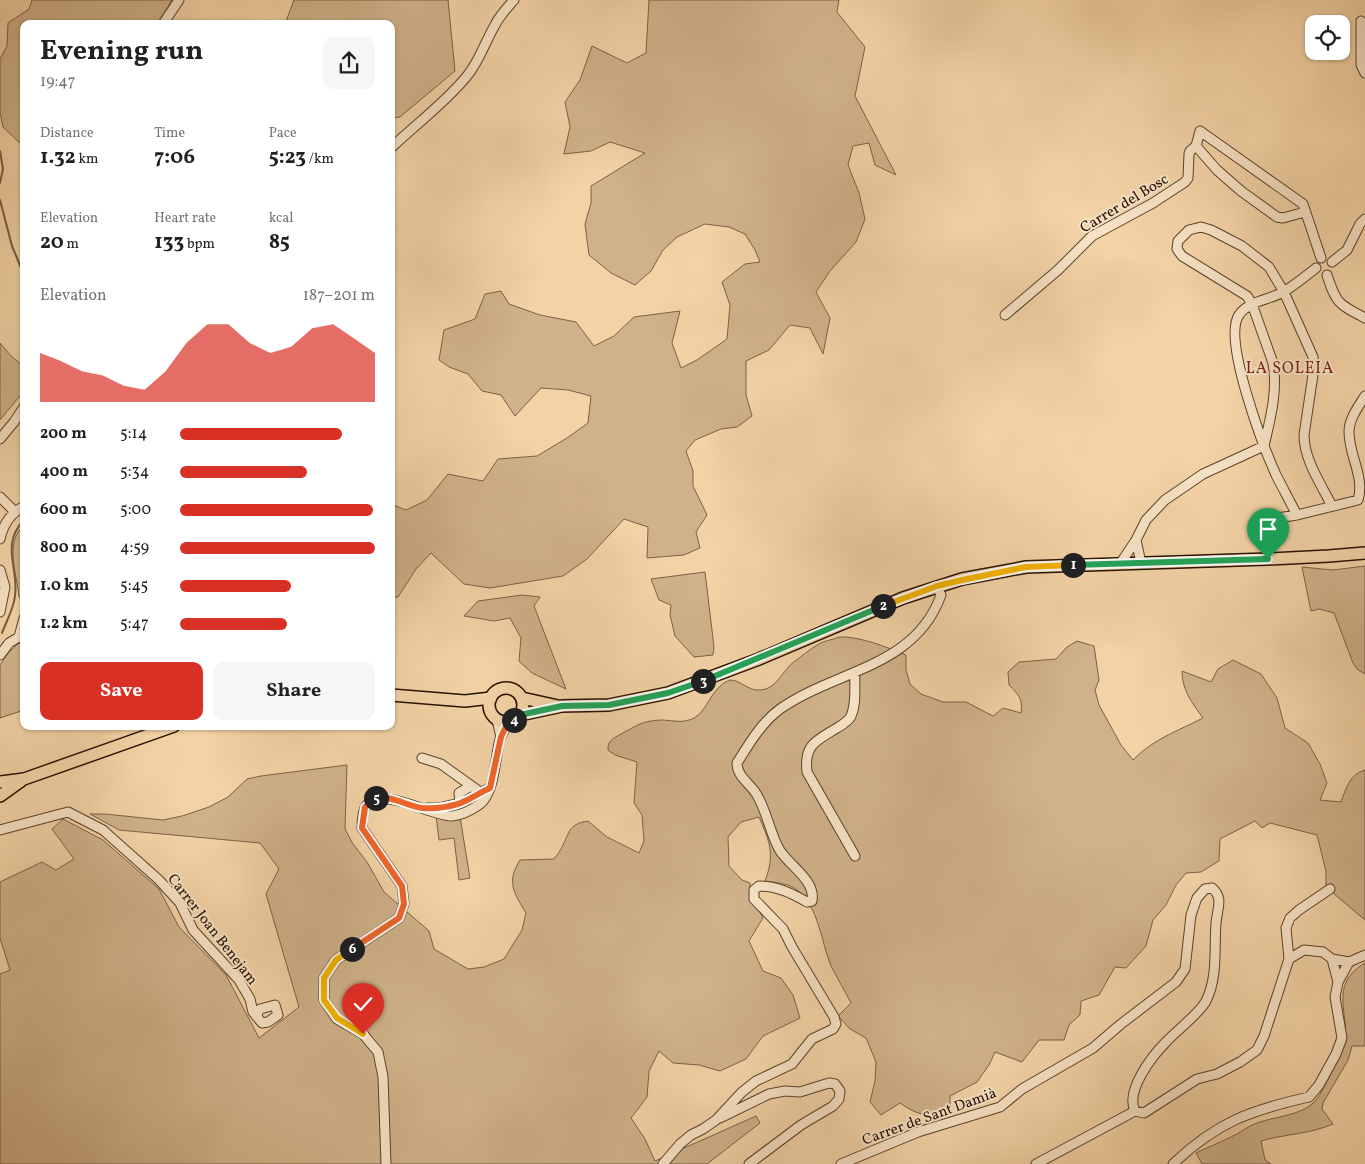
<!DOCTYPE html>
<html lang="en">
<head>
<meta charset="utf-8">
<style>
  :root { --surface:#fff; --page:#f6f6f6; --text:#202124; --muted:#757577; --accent:#d93025 }
  body { margin:0; font-family:Vollkorn,serif; background:var(--page); color:var(--text); height:100vh; display:flex; flex-direction:column; font-size:19px; white-space:nowrap }
  * { box-sizing:border-box; margin:0 }
  p { font-size:16px; color:var(--muted) }
  .icon { flex:none; width:28px; height:28px; fill:none; stroke:currentColor; stroke-width:2; stroke-linecap:round; stroke-linejoin:round }
  .map { position:relative; flex:1; overflow:hidden }
  .sheet { position:absolute; left:20px; top:20px; width:375px; height:710px; display:flex; flex-direction:column; background:var(--surface); border-radius:10px; box-shadow:0 1px 4px #0004 }
  .sheet>* { flex:none }
  .controls { position:absolute; left:1305px; top:15px; display:grid; gap:10px }
  .controls a { display:grid; place-items:center; width:45px; height:45px; border-radius:10px; background:var(--surface); box-shadow:0 1px 4px #0004; font-size:25px }
  .pin { position:absolute; display:grid; place-items:center; width:42px; height:42px; color:#fff; margin:-51px -21px; border-radius:50% 50% 50% 0; rotate:-45deg; box-shadow:0 0 5px #0007 }
  .pin .icon { rotate:45deg }
  .km { position:absolute; width:25px; height:25px; margin:-12px; border-radius:50%; background:#222; color:#fff; font-size:14px; line-height:25px; text-align:center }
  .round { display:grid; place-items:center; flex:none; width:52px; height:52px; border-radius:10px; background:var(--page) }
  .overview { display:flex; align-items:center; justify-content:space-between; height:85px; padding:0 20px }
  h1 { font-size:28px; font-weight:700; line-height:38px }
  .metrics { display:grid; grid-template-columns:repeat(3,1fr); gap:8px; height:85px; padding:5px 20px }
  .metrics div { display:grid; align-content:center }
  .metrics b { font-size:21px; font-weight:700 }
  .metrics small { font-size:14px; font-weight:400 }
  .metrics p { font-size:14px }
  .chart { height:140px; padding:10px 20px }
  .chart p { display:flex; justify-content:space-between }
  .chart svg { width:100%; height:90px; margin-top:5px; fill:var(--accent); opacity:.7 }
  .button { display:flex; gap:10px; margin-top:auto; padding:10px 20px }
  .button a { flex:1; height:58px; border-radius:10px; background:var(--accent); color:#fff; font-size:20px; font-weight:700; line-height:58px; text-align:center }
  .button a+a { background:var(--page); color:var(--text) }
  ul { padding:0 20px; list-style:none; font-size:16px }
  li { display:grid; grid-template-columns:80px 60px 1fr; align-items:center; height:38px }
  li i { height:12px; border-radius:6px; background:var(--accent) }
  .map>svg:first-child { display:block }
</style>
</head>
<body>
<div class="map">
<svg width="1365" height="1164" viewBox="0 0 1365 1164">
  <rect width="100%" height="100%" fill="#f3d3a6"/>
  <filter id="stains"><feTurbulence type="fractalNoise" baseFrequency=".004" numOctaves="4"/><feColorMatrix values="0 0 0 0 .2 0 0 0 0 .09 0 0 0 0 .02 0 0 0 .5 -.17"/></filter>
  <radialGradient id="worn" r=".72"><stop offset=".6" stop-color="#630" stop-opacity="0"/><stop offset="1" stop-color="#630" stop-opacity=".3"/></radialGradient>
  <path fill="#d0b28a" stroke="#7b6145" d="M32 0H172L157 24H24V147L3 127 0 112V59L7 46 8 23 29 9Z
    M294 0H448L455 71 400 117 391 118V24H285Z
    M649 0H839L837 12 865 47 855 96 896 175 875 165 869 143 853 146 848 165 859 193 865 219 856 242 830 271 816 292 830 318 823 354 810 328 790 325 769 350 746 361V395L752 416 737 427 721 429 695 440 686 451 693 471V486L707 515 696 532 700 548 684 555 647 558 648 527 624 519 587 559 563 576 490 588 464 584 431 553 416 569 398 597H391V504L406 510 427 500 448 474 483 481 498 459 537 456 567 438 588 423 591 396 568 390 541 388 515 416 501 395 482 391 468 374 449 367 439 360 444 330 475 319 485 294 501 291 509 304 540 315 576 322 594 346 614 336 634 317 680 311 672 343 681 368 697 360 727 339 730 305 722 282 745 264 760 262 755 250 745 234 729 227 705 224 677 237 663 250 651 271 635 285 611 273 589 255 585 224 591 203V186L645 153 610 142 591 151 564 154 570 127 565 102 580 80 592 46 627 63 646 53Z
    M0 343 10 355 24 367V391L0 420Z
    M24 525V599L19 597C17 574 4 543 24 525Z
    M1365 566V674L1357 669 1353 663 1334 613 1319 609 1311 611 1302 567 1333 570Z
    M705 572 714 647 713 655 694 657 675 636 670 615 671 605 659 600 651 579Z
    M522 595 540 597 534 606 566 689 532 673 519 661 521 638 510 618 494 621 464 616 478 601Z
    M839 637C859 636 887 647 906 655V670L910 684 921 694 943 702H966L993 716 1003 708 1021 713C1023 699 1019 695 1009 685L1008 672 1019 662 1056 659 1067 647 1077 641 1094 646 1099 680 1095 690 1099 705 1121 745 1133 760C1153 739 1178 731 1203 718 1192 703 1182 690 1182 671L1211 682 1218 669 1233 660 1261 674 1277 698 1285 728 1308 743 1320 764 1327 783 1320 800 1341 802C1346 788 1350 774 1365 770V920L1326 887V871L1317 835 1270 823 1262 828 1255 821 1220 839 1219 861 1201 872 1186 873 1176 885 1166 905 1153 920 1146 946 1126 968 1115 967 1099 995 1081 1001 1080 1015 1069 1025 1064 1040H1039L1022 1062 995 1052 989 1065 977 1082 950 1096V1106C929 1119 919 1116 900 1103L881 1115 870 1102 875 1081 876 1062 866 1038 850 1029 838 1016 851 1003C845 991 838 980 832 968 820 942 819 897 788 885 781 883 772 882 765 881 775 855 770 842 759 817L741 822 728 837 729 866 742 880 750 883V894L763 918 749 941 763 971 781 978 793 995 800 1018 763 1036 746 1059 720 1071 699 1065 673 1063 659 1051 649 1071 647 1097 631 1118 645 1139 655 1161 756 1116 760 1123 707 1164H0V974L10 970 0 938V882L42 862 56 870 74 859 52 829 63 819 103 840 159 889 179 927 226 975 259 1038 299 1007 266 894 279 869 260 843 119 830 90 814H105L163 820 182 816 209 807 228 797 247 779 261 776 347 765 345 829 353 844 367 862 384 892 429 931 434 949 468 969 484 967 504 959 522 930 526 913C514 893 506 882 520 860L554 859C557 855 561 850 563 845 570 830 570 824 588 821L607 837 639 853 644 841 642 815 634 803 637 762 615 755 608 750C607 741 614 738 621 734 638 725 642 721 661 720 670 720 680 723 689 720 708 715 709 688 730 680 741 680 748 691 759 690 777 690 782 670 795 661 802 656 809 650 817 645 823 641 832 640 839 637Z
    M19 643 24 646V710L0 718V665L9 652Z
    M436 816 460 817 470 878 459 880 454 838 439 840Z
    M1365 963V1046H1352L1348 1060 1323 1103 1322 1109 1333 1124C1310 1134 1285 1134 1261 1141L1265 1160 1271 1164H1202L1196 1153C1208 1147 1219 1143 1231 1137 1240 1133 1248 1126 1257 1123 1276 1116 1303 1116 1317 1099 1321 1094 1343 1051 1344 1045 1351 1014 1327 985 1365 963Z"/>
  <g fill="none" stroke-linecap="round" stroke-linejoin="round">
    <path stroke="#775d42" stroke-width="2" d="M0 151 3 169 0 183
      M0 200 12 246 24 275
      M2 633C6 622 14 608 15 596 19 567 0 545 24 520"/>
    <g stroke="#59412a" stroke-width="11">
      <path id="minor" d="M1361 21V65L1365 73
        M163 24 179 0
        M391 148C416 124 445 103 467 76 480 60 485 42 495 25 500 15 507 8 514 0
        M1305 212 1283 218 1277 217 1241 191 1217 170 1196 146 1200 131 1303 204 1321 258
        M1332 262 1347 250 1360 224 1365 219
        M1327 275C1336 303 1338 304 1365 318
        M1005 315 1058 270 1092 236 1153 203 1185 182 1188 178 1189 154 1190 151 1196 146
        M0 439 14 422 24 407
        M0 497 14 511
        M1297 515C1290 502 1283 488 1276 475 1264 448 1222 339 1239 315 1249 300 1271 300 1285 291 1296 284 1306 276 1316 268
        M1271 519 1297 515 1358 500C1365 477 1349 456 1349 432 1349 419 1358 407 1365 396
        M0 539C3 525 11 513 24 506
        M1141 563 1136 540 1146 520 1165 500 1203 474 1264 446C1270 420 1278 391 1273 363L1252 304 1247 296 1182 256 1177 249 1178 241 1189 230 1201 227 1211 230 1242 246 1269 267 1284 292 1313 357 1314 368 1304 435C1304 460 1321 484 1332 506
        M1120 564 1136 540
        M0 570 5 587 0 612
        M19 637 24 618
        M0 655 9 643 24 634
        M855 673C854 687 857 703 851 716 849 721 842 725 837 728 816 741 804 744 807 772L855 856
        M497 720 501 737
        M422 758 441 764 480 792
        M460 803 459 793 471 786
        M427 808H438L460 803 490 788
        M0 830 68 812 103 830 159 880 180 903 193 930 239 980 250 999 253 1012 262 1023 268 1022 278 1015 275 1005 260 1009 256 1016
        M1289 959 1304 950 1323 952 1332 959 1349 962
        M1332 959 1338 982
        M720 1118 769 1094 785 1091 800 1092 829 1083 835 1084 840 1091 839 1099 833 1106 801 1125 749 1164
        M386 1164 383 1077 378 1052 363 1034 337 1019 324 1000V978L336 960 399 918 404 904 402 886 362 828C362 821 362 812 366 806 381 785 430 816 452 816 462 815 473 809 480 804 495 792 495 757 500 739 502 733 506 728 509 722
        M663 1164 680 1144 691 1135 703 1129 716 1120 742 1092 756 1081 792 1064 812 1039 833 1029 836 1024 834 1017 792 947 783 929 754 899V890L759 886C777 886 791 893 807 902L812 901C816 880 788 865 779 849 770 833 765 805 755 792 748 782 737 776 737 763 749 744 761 723 780 709 835 670 915 668 941 595L937 586
        M841 1164 918 1132 1000 1107 1022 1089 1093 1048 1121 1024 1176 982 1185 969 1191 915 1197 898 1205 889 1212 888C1224 898 1217 909 1216 923 1214 949 1218 977 1206 1001 1200 1013 1176 1031 1166 1042 1152 1056 1125 1091 1135 1111
        M1036 1164 1135 1111 1144 1113 1197 1079 1217 1074 1240 1062 1257 1050 1264 1036 1289 959 1286 928 1290 918 1299 910 1330 889
        M1173 1164C1217 1122 1251 1110 1309 1097L1319 1085 1336 1054 1342 1038 1335 997 1338 982 1349 962 1365 955"/>
    </g>
    <g stroke="#261000" stroke-width="14">
      <path id="major" d="M489 705a17 17 0 1 1 34 0a17 17 0 1 1-34 0Z
        M391 695 465 701 491 698
        M522 698 558 706
        M520 715 562 706 609 705 668 693 759 659 903 598 962 579 1026 567 1268 559 1329 556 1365 553
        M0 782 24 779 174 726
        M0 796 21 781"/>
    </g>
    <use href="#minor" stroke="#f7e2c5" stroke-width="9"/>
    <use href="#major" stroke="#f3d3a6" stroke-width="11"/>
  </g>
  <g fill="none" stroke-linecap="round" stroke-linejoin="round">
    <g stroke="#fff" stroke-width="10">
      <path id="split-1" d="M1073 565 1268 559"/>
    </g>
    <g stroke="#fff" stroke-width="10">
      <path id="split-2" d="M883 606 937 586 962 580 1026 567 1073 565"/>
    </g>
    <g stroke="#fff" stroke-width="10">
      <path id="split-3" d="M703 681 883 606"/>
    </g>
    <g stroke="#fff" stroke-width="10">
      <path id="split-4" d="M514 720 520 715 562 706 609 705 668 693 703 681"/>
    </g>
    <g stroke="#fff" stroke-width="10">
      <path id="split-5" d="M376 798C391 795 407 806 422 808 435 809 453 807 465 801 474 797 481 792 490 788L501 737 508 722 514 720"/>
    </g>
    <g stroke="#fff" stroke-width="10">
      <path id="split-6" d="M352 949 399 918 404 904 402 886 362 828 365 807 376 798"/>
    </g>
    <g stroke="#fff" stroke-width="10">
      <path id="split-7" d="M352 949 336 960 324 978V1000L337 1018 363 1034"/>
    </g>
    <use href="#split-1" stroke="#22a559" stroke-width="6"/>
    <use href="#split-2" stroke="#f5b400" stroke-width="6"/>
    <use href="#split-3" stroke="#22a559" stroke-width="6"/>
    <use href="#split-4" stroke="#22a559" stroke-width="6"/>
    <use href="#split-5" stroke="#f0652b" stroke-width="6"/>
    <use href="#split-6" stroke="#f0652b" stroke-width="6"/>
    <use href="#split-7" stroke="#f5b400" stroke-width="6"/>
  </g>
  <g text-anchor="middle" stroke-width="4" stroke-linejoin="round" paint-order="stroke">
    <g font-size="15" fill="#261000" stroke="#f7e2c5">
      <text transform="translate(1124 203) rotate(-31)" y="5">Carrer del Bosc</text>
      <text transform="translate(213 929) rotate(52)" y="5">Carrer Joan Benejam</text>
      <text transform="translate(929 1116) rotate(-20)" y="5">Carrer de Sant Damià</text>
    </g>
    <g font-size="16" letter-spacing="1" fill="#7a1f14" stroke="#f7e2c5">
      <text x="1290" y="373">LA SOLEIA</text>
    </g>
  </g>
  <rect width="100%" height="100%" filter="url(#stains)"/>
  <rect width="100%" height="100%" fill="url(#worn)"/>
</svg>
<div class="controls">
<a><svg class="icon" aria-label="locate" viewBox="0 0 24 24"><circle cx="12" cy="12" r="6"/><path d="M12 2v4M12 18v4M2 12h4M18 12h4"/></svg></a>
</div>
<div class="pin" style="left:1268px;top:559px;background:#1e9e55"><svg class="icon" aria-label="arrive" viewBox="0 0 24 24"><path d="M6 21V4h12l-3 4 3 4H6"/></svg></div>
<div class="pin" style="left:363px;top:1034px;background:#d93025"><svg class="icon" aria-label="check" viewBox="0 0 24 24"><path d="M5 12l5 5 9-10"/></svg></div>
<b class="km" style="left:1073px;top:565px">1</b>
<b class="km" style="left:883px;top:606px">2</b>
<b class="km" style="left:703px;top:681px">3</b>
<b class="km" style="left:514px;top:720px">4</b>
<b class="km" style="left:376px;top:798px">5</b>
<b class="km" style="left:352px;top:949px">6</b>
<section class="sheet">
<div class="overview"><div><h1>Evening run</h1><p>19:47</p></div><a class="round"><svg class="icon" aria-label="share" viewBox="0 0 24 24"><path d="M12 15V3M7 8l5-5 5 5M5 13v7h14v-7"/></svg></a></div>
<div class="metrics">
<div><p>Distance</p><b>1.32<small> km</small></b></div>
<div><p>Time</p><b>7:06</b></div>
<div><p>Pace</p><b>5:23<small> /km</small></b></div>
</div>
<div class="metrics">
<div><p>Elevation</p><b>20<small> m</small></b></div>
<div><p>Heart rate</p><b>133<small> bpm</small></b></div>
<div><p>kcal</p><b>85</b></div>
</div>
<div class="chart"><p><span>Elevation</span>187–201 m</p>
<svg viewBox="0 0 160 44" preserveAspectRatio="none"><path d="M0 44V20L10 24L20 29L30 31L40 36L50 38L60 29L70 15L80 6L90 6L100 15L110 20L120 17L130 8L140 6L150 13L160 20V44z"/></svg>
</div>
<ul>
<li><b>200 m</b>5:14<i style="width:83%"></i></li>
<li><b>400 m</b>5:34<i style="width:65%"></i></li>
<li><b>600 m</b>5:00<i style="width:99%"></i></li>
<li><b>800 m</b>4:59<i style="width:100%"></i></li>
<li><b>1.0 km</b>5:45<i style="width:57%"></i></li>
<li><b>1.2 km</b>5:47<i style="width:55%"></i></li>
</ul>
<div class="button"><a>Save</a><a>Share</a></div>
</section>
</div>
</body>
</html>
